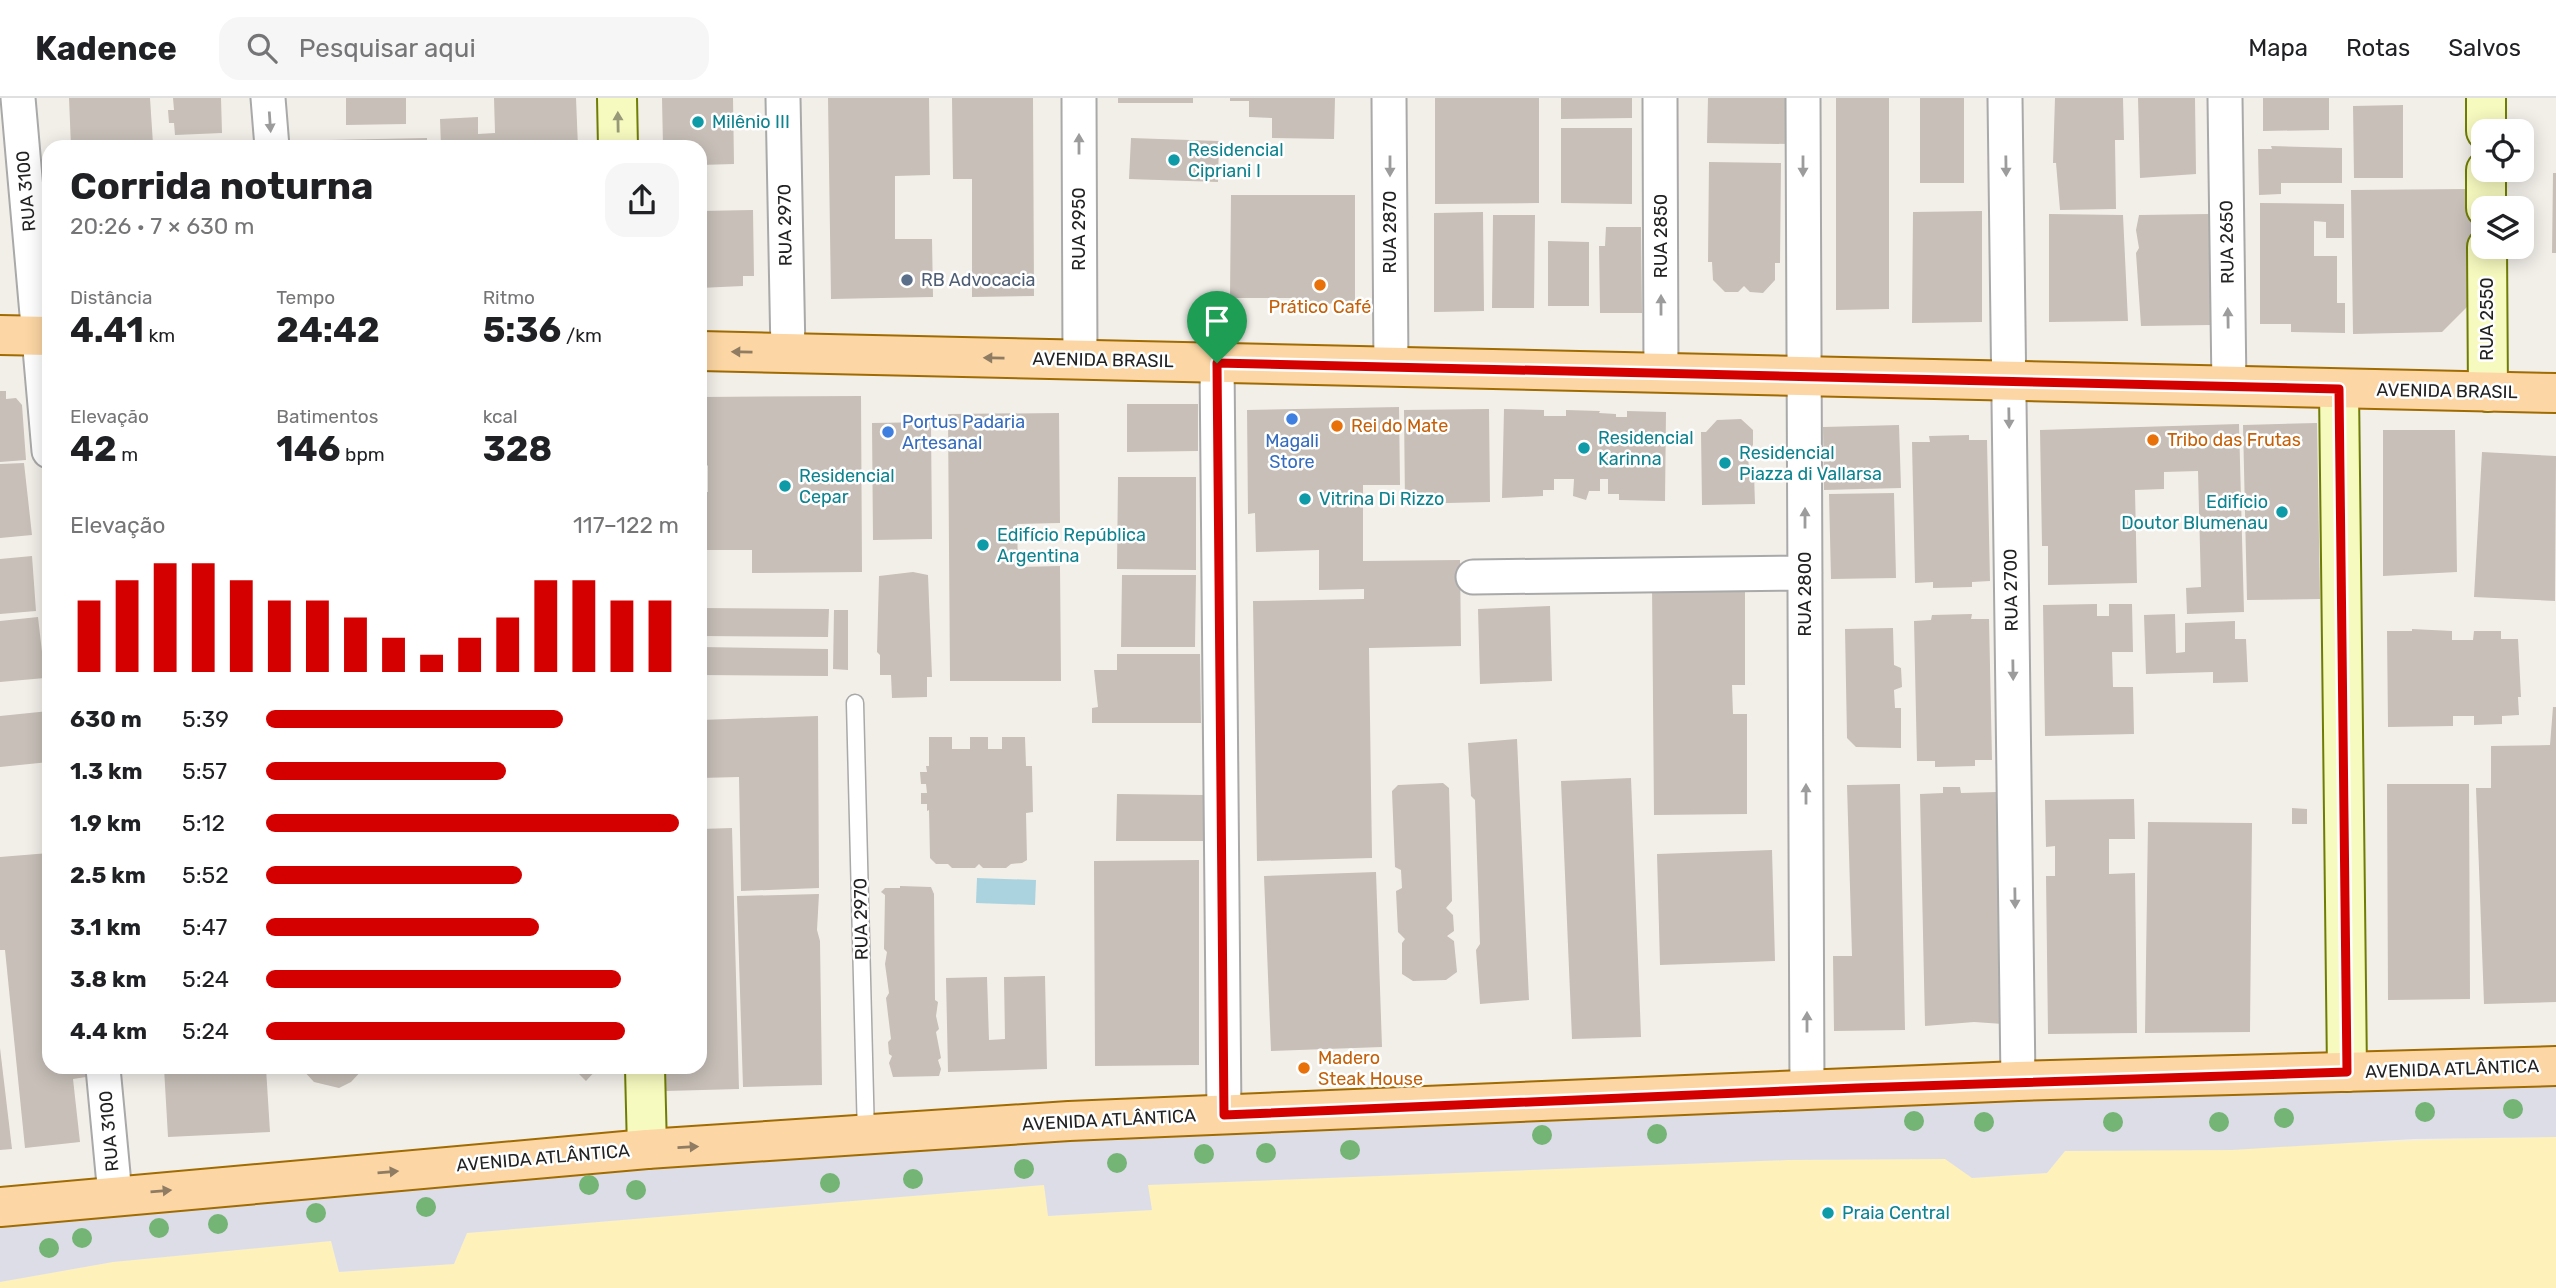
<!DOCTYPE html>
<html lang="pt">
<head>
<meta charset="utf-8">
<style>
  :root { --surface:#fff; --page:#f6f6f6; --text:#202124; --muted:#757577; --line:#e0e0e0; --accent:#d40000 }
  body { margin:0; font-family:Rubik,sans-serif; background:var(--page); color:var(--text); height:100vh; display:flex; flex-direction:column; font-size:26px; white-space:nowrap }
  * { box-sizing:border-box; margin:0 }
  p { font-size:23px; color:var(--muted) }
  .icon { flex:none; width:38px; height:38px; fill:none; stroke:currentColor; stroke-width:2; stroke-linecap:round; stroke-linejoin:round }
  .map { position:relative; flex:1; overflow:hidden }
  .panel { position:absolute; left:42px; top:42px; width:665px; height:934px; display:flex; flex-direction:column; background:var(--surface); border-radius:21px; box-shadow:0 4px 18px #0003 }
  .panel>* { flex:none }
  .buttons { position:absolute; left:2471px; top:21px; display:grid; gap:14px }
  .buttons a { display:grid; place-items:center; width:63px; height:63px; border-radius:14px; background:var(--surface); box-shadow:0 4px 18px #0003; font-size:35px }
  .pin { position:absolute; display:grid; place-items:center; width:60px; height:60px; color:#fff; margin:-72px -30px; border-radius:50% 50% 50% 0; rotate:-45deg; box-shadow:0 0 7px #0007 }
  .pin .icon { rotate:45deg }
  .round { display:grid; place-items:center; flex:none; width:74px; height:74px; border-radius:21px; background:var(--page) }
  .head { display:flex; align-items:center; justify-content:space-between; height:119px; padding:0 28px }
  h1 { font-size:38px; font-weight:700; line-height:52px }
  .metrics { display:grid; grid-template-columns:repeat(3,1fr); gap:10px; height:119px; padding:7px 28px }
  .metrics div { display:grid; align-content:center }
  .metrics b { font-size:35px; font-weight:700 }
  .metrics small { font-size:19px; font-weight:400 }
  .metrics p { font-size:19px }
  .chart { height:196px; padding:14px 28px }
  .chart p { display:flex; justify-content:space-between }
  .chart svg { width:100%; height:126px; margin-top:7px; stroke:var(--accent); stroke-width:6 }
  ul { padding:0 28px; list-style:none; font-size:23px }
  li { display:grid; grid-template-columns:112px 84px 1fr; align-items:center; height:52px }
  li i { height:18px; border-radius:9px; background:var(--accent) }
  header { display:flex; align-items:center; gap:42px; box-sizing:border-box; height:98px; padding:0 35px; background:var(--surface); border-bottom:2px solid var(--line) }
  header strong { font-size:33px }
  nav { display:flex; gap:38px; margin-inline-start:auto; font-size:24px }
  .search { width:490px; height:63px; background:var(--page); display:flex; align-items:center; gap:18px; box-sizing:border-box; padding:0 24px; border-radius:21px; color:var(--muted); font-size:26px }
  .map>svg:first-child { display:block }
</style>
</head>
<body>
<header>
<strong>Kadence</strong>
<div class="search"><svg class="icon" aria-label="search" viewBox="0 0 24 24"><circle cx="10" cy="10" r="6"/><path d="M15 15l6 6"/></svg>Pesquisar aqui</div>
<nav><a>Mapa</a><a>Rotas</a><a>Salvos</a></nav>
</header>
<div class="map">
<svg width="2556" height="1190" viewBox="0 0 2556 1190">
  <rect width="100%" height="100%" fill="#f2efe9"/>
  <path fill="#fff1ba" d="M2556 1039V1190H0V1184L113 1164 331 1143 339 1174 454 1166 467 1135 1044 1087 1049 1118 1152 1112 1147 1087 1788 1062 1946 1061 1973 1080 2047 1075 2065 1053C2229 1052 2392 1041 2556 1039Z"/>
  <path fill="#dddde8" d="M2556 981V1039L2414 1041 2232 1052 2065 1053 2047 1075 1972 1080 1945 1061 1788 1062 1148 1087 1152 1112 1048 1118 1044 1087 467 1135 454 1166 339 1174 331 1143 113 1164 0 1184V1124L869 1045Z"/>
  <path fill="#aad3df" d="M977 780 1036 782 1035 807 976 805Z"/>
  <path fill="#c7bfb8" d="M69 0H150L153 46 71 49Z
    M173 0H221L222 35 175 37 174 25H169L168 12H174Z
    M346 0H406V26L346 27Z
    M494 0H576L578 49H441L440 21 478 19V36L495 35Z
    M662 0H733L734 66 700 67V49H663Z
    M828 0H929L930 77 895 78V141H932L933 199 831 201Z
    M952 0H1033L1034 198 972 199V81H953Z
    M1118 0H1193V5H1118Z
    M1230 0H1335L1334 41 1272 40V20L1249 19V3H1230Z
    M1435 0H1539V105L1435 106Z
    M1561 0H1632V20L1561 21Z
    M1708 0H1789V46L1707 45Z
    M1836 0H1889V211L1836 212Z
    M1920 0H1964V85H1920Z
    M2055 0H2123L2124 42H2115L2116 111 2060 112 2056 65H2053Z
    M2138 0H2195L2196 76 2140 80Z
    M2263 0H2329V32L2263 33Z
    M2403 7V80H2354L2353 8Z
    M1561 30H1632V106L1561 105Z
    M427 40V49H328V42Z
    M1131 40 1219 43 1218 84 1129 81Z
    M2271 48 2342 50V85H2281V96L2259 97 2258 51H2272Z
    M1709 64 1781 65 1780 165H1775V182L1763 195 1750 194 1744 188 1738 194H1725L1713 182 1712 164H1708Z
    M2553 75H2556V155H2552Z
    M2469 91 2478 99 2480 196 2442 234 2353 236 2351 92Z
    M1231 97H1355V206L1295 205 1296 200H1230Z
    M2260 105 2344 106V140H2326V124L2314 123V158H2337V205H2345V235L2291 234V226H2260Z
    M753 112 754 178H743V188L700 190V113Z
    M1982 113V224L1912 225 1913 114Z
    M1483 114 1484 213 1434 214V115Z
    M2049 116 2123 117 2128 223 2049 224Z
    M2209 116 2211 227 2141 228 2136 155 2139 150 2136 132 2139 117Z
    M1493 117H1535L1534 210H1492Z
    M1606 129H1641L1642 215H1600L1599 148H1605Z
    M1548 143 1589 144V208H1548Z
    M0 293H6V301L16 300 22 307 26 362 0 364Z
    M861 298 862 474 752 475V452H700V394H708V368L700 360 701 299Z
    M1127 306H1198V353L1127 354Z
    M1399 309 1400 387H1363V463L1460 462 1461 548 1369 550 1372 760 1257 763 1253 503 1364 501V491L1319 492V452L1256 454 1255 415 1248 416 1247 312Z
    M1489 311 1490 404 1405 406 1404 312Z
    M1504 311 1544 312V318H1566V312L1600 313 1599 315 1616 316V319H1627V313L1666 314 1665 403 1619 402V396H1608V381H1600V393H1589L1586 402 1573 398 1574 381H1554V392H1543V398L1502 400Z
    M1059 315 1060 425 1017 426 1018 469 1060 468 1061 583H950L948 316Z
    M1741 321 1753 332V347L1748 354 1749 376H1754L1755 406 1702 407 1701 334H1706L1717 322Z
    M931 324 932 441 873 442 872 325Z
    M2317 325 2320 501 2247 502 2243 327Z
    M2239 326 2244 514 2187 516 2186 490 2201 489 2198 373 2164 374V391L2135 392 2137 485 2048 487V448H2042L2040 332Z
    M1899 327 1901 390 1824 392 1823 329Z
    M2383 332H2455L2457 474 2383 478Z
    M1969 337V342H1987L1990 483 1972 484V489L1933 490V484L1915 485 1912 344H1930L1929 338Z
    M2482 354 2556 358 2555 503 2474 499Z
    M24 365 32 437 0 440V366Z
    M1118 379H1196V472L1117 471Z
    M1894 395 1896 480 1831 481 1829 396Z
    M32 458 36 513 0 516V461Z
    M913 474 928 477 932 579H927V599L892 600 891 577H880V557L877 554 879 478Z
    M1122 477H1196L1195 549H1121Z
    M1745 485V587H1732L1733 616H1747V716L1654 717 1652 486Z
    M2097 506V518H2109V506H2132L2133 554H2112L2113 589H2133L2134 636 2045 638 2043 507Z
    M1550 508 1552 583 1480 586 1478 511Z
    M700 510 829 511 828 539 700 538Z
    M834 512H848V572L833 571Z
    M1972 516 1971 521H1989L1992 662H1975V668L1935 669V663H1917L1914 523 1931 522 1932 517Z
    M2175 516 2176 555 2185 554V525L2235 523V541H2246L2248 584 2213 585V574L2146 576 2144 517Z
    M38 519 45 580 0 584V523Z
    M1893 530 1894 567 1901 570 1902 589 1894 592 1895 610H1901V650L1856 649 1847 640 1845 531Z
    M2412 531 2452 533V542H2473L2474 533H2501V541H2518L2521 599H2518L2519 617 2502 618V626L2474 627V618H2453V628L2388 629 2387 533H2412Z
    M700 549 828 551V578L700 577Z
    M1117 556H1200L1201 625H1092V610L1098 609 1094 572H1117Z
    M2553 609H2556V904L2484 906 2476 690H2491V648L2550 647Z
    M49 613V664L0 669V618Z
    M818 618 819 790 741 793 739 679 700 680V622Z
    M929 639H952V651H970V639H988V651H1002V639H1025L1026 668H1032L1033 714 1026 715 1027 762 1022 765 1011 766 1006 770H983L979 766 975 770H952L948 766H936L930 760 929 712 927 713V706H921V695H927L926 686H921L920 674H927L926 668H929Z
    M1517 641 1529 902 1480 906 1476 852 1480 846 1475 702 1471 698 1468 645Z
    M1631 680 1641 939 1572 941 1561 683Z
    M1443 685 1449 690 1452 803 1446 810 1453 817 1454 833 1447 838 1454 843 1457 874 1446 882 1413 883 1402 876V845L1405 841 1398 834 1396 793 1402 790 1401 772 1395 769 1392 693 1398 687Z
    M1900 686 1905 932 1834 933 1833 858H1852L1847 687Z
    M2387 686H2469L2470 901 2388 902Z
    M1943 689H1960L1961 695 1998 694 2003 926 1974 924 1925 928 1920 696 1943 695Z
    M1117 696 1204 697V743H1116Z
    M2134 701 2135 741H2109V776L2135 775 2137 935 2048 936 2046 778H2055V748L2046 749 2045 702Z
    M2292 710 2307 711V726H2292Z
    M2148 724 2252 725 2250 934 2145 935Z
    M732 730 739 991 665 993V970H700V731Z
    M1772 752 1775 863 1660 867 1657 756Z
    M49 755V970H85L86 979 73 981 80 1044 25 1050 5 852H0V759Z
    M1199 762V967L1095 968 1094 763Z
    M1376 774 1382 949 1271 953 1264 778Z
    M900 788 931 789 934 796 935 902 938 904 936 918 939 931 936 934 941 960 938 962 941 971 939 978 893 979 889 965 892 958 889 956 888 944 891 941 886 900 889 895 885 866 887 854 884 851 885 797 881 794 885 790H900Z
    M819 796 817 832 820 843 822 987 743 989 737 798Z
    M1045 878 1047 971 948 974 946 880 987 879 989 942 1005 941 1004 879Z
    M0 950 12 1051 0 1052Z
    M164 970H266L270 1034 168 1039Z
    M301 970H364L351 984 339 990 314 984Z
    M429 970H474L447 975Z
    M534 970H598L586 983 575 972 534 974Z"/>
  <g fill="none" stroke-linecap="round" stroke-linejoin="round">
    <g stroke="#a9a9a9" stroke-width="19">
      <path id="lane" d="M855 605 866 1038"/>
    </g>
    <g stroke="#a9a9a9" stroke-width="37">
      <path id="street" d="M18 0 49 353
        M268 0 272 49
        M783 0 788 255
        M1079 0 1080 262
        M1389 0 1391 269
        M1660 0 1661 275
        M1803 0 1807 992
        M2005 0 2018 983
        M2225 0 2229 288
        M1217 265 1224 1017
        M1473 479 1805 475
        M103 970 115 1097"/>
    </g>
    <g stroke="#707d05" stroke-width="42">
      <path id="secondary" d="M617 0 618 49
        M2486 0V33
        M2486 72V110
        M2487 149 2488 294
        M2339 291 2347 974
        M645 970 647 1051"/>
    </g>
    <g stroke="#a06b00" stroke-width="42">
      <path id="primary" d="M0 237 49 238
        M700 253 2556 295
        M0 1109 647 1051 1069 1023 2018 983 2556 968"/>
    </g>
    <use href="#lane" stroke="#fff" stroke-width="16"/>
    <use href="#street" stroke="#fff" stroke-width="33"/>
    <use href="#secondary" stroke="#f7fabf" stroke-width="38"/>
    <use href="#primary" stroke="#fcd6a4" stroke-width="38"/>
  </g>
  <g fill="#74b475">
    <circle cx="2513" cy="1011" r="10"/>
    <circle cx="2425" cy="1014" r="10"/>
    <circle cx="2284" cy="1020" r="10"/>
    <circle cx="1914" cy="1023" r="10"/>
    <circle cx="1984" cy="1024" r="10"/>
    <circle cx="2113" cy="1024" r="10"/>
    <circle cx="2219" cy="1024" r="10"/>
    <circle cx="1657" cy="1036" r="10"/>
    <circle cx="1542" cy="1037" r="10"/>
    <circle cx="1350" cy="1052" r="10"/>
    <circle cx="1266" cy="1055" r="10"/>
    <circle cx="1204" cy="1056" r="10"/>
    <circle cx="1117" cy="1065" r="10"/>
    <circle cx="1024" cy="1071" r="10"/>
    <circle cx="913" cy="1081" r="10"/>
    <circle cx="830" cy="1085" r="10"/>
    <circle cx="589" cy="1087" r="10"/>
    <circle cx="636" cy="1092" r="10"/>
    <circle cx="426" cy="1109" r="10"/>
    <circle cx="316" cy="1115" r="10"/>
    <circle cx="218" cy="1126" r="10"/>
    <circle cx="159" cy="1130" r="10"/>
    <circle cx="82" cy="1140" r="10"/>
    <circle cx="49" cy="1150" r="10"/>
  </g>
  <defs><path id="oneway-solid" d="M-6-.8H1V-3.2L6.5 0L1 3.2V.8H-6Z" transform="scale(1.75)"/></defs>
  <g fill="#9c9c9c">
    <use href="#oneway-solid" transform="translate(270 24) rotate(86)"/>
    <use href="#oneway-solid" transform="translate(1079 46) rotate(-90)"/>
    <use href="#oneway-solid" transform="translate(1390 68) rotate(90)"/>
    <use href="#oneway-solid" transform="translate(1803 68) rotate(90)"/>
    <use href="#oneway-solid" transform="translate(2006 68) rotate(89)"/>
    <use href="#oneway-solid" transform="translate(1661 207) rotate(-90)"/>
    <use href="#oneway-solid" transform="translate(2228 220) rotate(-91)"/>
    <use href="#oneway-solid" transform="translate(2009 320) rotate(89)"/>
    <use href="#oneway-solid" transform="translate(1805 420) rotate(-90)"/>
    <use href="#oneway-solid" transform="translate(2013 572) rotate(89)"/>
    <use href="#oneway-solid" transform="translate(1806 696) rotate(-90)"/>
    <use href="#oneway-solid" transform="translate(2015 800) rotate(89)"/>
    <use href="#oneway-solid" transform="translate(1807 924) rotate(-90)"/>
  </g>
  <use fill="#979978" href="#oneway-solid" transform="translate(618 24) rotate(-91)"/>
  <g fill="#8f7c63">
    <use href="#oneway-solid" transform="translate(742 254) rotate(-179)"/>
    <use href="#oneway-solid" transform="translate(994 260) rotate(-179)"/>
    <use href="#oneway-solid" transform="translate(688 1049) rotate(-3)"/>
    <use href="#oneway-solid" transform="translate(388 1074) rotate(-5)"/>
    <use href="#oneway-solid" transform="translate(161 1093) rotate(-5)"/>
  </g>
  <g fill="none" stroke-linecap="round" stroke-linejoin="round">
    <g stroke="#fff" stroke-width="14">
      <path id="route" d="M1217 265 2339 291 2347 974 1856 990 1224 1017Z"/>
    </g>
    <use href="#route" stroke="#d40000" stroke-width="9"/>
  </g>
  <g fill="#0f9aa8" stroke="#fff" stroke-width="2.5">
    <circle cx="698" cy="24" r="7"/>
    <circle cx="1174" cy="62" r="7"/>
    <circle cx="1584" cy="350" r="7"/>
    <circle cx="1725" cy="365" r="7"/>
    <circle cx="785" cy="388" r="7"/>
    <circle cx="1305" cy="401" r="7"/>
    <circle cx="2282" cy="414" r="7"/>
    <circle cx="983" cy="447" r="7"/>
    <circle cx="1828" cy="1115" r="7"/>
  </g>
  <circle fill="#5c6f8a" stroke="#fff" stroke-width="2.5" cx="907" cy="182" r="7"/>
  <g fill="#e8710a" stroke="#fff" stroke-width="2.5">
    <circle cx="1320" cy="187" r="7"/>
    <circle cx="1337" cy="328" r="7"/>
    <circle cx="2153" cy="342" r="7"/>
    <circle cx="1304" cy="970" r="7"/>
  </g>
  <g fill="#3f7fe0" stroke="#fff" stroke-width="2.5">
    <circle cx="1292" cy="321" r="7"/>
    <circle cx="888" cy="334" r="7"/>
  </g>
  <g text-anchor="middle" stroke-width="5" stroke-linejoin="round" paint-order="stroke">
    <g font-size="18" fill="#0d838f" stroke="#fff" text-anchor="start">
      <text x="712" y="30">Milênio III</text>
      <text x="1188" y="58">Residencial<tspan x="1188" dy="21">Cipriani I</tspan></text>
      <text x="1598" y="346">Residencial<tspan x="1598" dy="21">Karinna</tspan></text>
      <text x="1739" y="361">Residencial<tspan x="1739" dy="21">Piazza di Vallarsa</tspan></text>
      <text x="799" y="384">Residencial<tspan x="799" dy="21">Cepar</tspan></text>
      <text x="1319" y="407">Vitrina Di Rizzo</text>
      <text x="2268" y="410" text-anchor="end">Edifício<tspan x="2268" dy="21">Doutor Blumenau</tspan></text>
      <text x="997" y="443">Edifício República<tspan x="997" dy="21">Argentina</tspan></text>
      <text x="1842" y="1121">Praia Central</text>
    </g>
    <g font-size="18" fill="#222" stroke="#fff">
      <text transform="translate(26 93) rotate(-95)" y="6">RUA 3100</text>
      <text transform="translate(785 127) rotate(-91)" y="6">RUA 2970</text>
      <text transform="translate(1079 131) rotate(-90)" y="6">RUA 2950</text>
      <text transform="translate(1390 134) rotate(-90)" y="6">RUA 2870</text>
      <text transform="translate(1661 138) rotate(-90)" y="6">RUA 2850</text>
      <text transform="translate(2227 144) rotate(-91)" y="6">RUA 2650</text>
      <text transform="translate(2487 221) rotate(-90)" y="6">RUA 2550</text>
      <text transform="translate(1103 262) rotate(1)" y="6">AVENIDA BRASIL</text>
      <text transform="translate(2447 293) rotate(1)" y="6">AVENIDA BRASIL</text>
      <text transform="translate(2011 492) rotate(-91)" y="6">RUA 2700</text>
      <text transform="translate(1805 496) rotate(-90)" y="6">RUA 2800</text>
      <text transform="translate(861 821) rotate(-91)" y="6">RUA 2970</text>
      <text transform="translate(2452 971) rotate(-2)" y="6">AVENIDA ATLÂNTICA</text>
      <text transform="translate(1109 1022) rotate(-3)" y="6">AVENIDA ATLÂNTICA</text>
      <text transform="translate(109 1033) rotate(-95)" y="6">RUA 3100</text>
      <text transform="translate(543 1060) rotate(-5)" y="6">AVENIDA ATLÂNTICA</text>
    </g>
    <g font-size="18" fill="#4e5e75" stroke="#fff" text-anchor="start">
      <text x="921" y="188">RB Advocacia</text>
    </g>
    <g font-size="18" fill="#c56008" stroke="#fff" text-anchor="start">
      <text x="1320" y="215" text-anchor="middle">Prático Café</text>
      <text x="1351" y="334">Rei do Mate</text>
      <text x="2167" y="348">Tribo das Frutas</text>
      <text x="1318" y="966">Madero<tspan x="1318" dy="21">Steak House</tspan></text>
    </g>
    <g font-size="18" fill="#366cbe" stroke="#fff" text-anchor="start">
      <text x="902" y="330">Portus Padaria<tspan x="902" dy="21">Artesanal</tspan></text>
      <text x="1292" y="349" text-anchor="middle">Magali<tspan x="1292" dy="21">Store</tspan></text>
    </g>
  </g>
</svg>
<div class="buttons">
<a><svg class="icon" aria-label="locate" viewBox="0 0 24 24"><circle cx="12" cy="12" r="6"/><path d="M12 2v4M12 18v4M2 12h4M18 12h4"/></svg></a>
<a><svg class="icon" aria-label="layers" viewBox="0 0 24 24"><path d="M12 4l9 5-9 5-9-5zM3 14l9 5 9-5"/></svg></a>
</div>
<div class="pin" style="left:1217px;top:265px;background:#1e9e55"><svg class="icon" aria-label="arrive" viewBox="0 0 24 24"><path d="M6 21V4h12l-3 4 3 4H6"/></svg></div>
<section class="panel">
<div class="head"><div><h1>Corrida noturna</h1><p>20:26 · 7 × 630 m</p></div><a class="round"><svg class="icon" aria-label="share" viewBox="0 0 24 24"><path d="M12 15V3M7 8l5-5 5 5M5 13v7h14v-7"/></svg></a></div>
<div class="metrics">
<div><p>Distância</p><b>4.41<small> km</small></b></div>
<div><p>Tempo</p><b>24:42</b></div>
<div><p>Ritmo</p><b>5:36<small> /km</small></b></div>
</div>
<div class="metrics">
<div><p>Elevação</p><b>42<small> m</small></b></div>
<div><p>Batimentos</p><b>146<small> bpm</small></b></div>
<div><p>kcal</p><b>328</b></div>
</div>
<div class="chart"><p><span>Elevação</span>117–122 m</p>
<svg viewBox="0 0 160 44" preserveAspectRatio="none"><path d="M5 44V19M15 44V12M25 44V6M35 44V6M45 44V12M55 44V19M65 44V19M75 44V25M85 44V32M95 44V38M105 44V32M115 44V25M125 44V12M135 44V12M145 44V19M155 44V19"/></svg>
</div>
<ul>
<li><b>630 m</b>5:39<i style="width:72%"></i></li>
<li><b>1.3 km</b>5:57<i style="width:58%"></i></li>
<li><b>1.9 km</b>5:12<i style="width:100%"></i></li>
<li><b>2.5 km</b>5:52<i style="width:62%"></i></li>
<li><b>3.1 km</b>5:47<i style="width:66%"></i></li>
<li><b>3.8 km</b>5:24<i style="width:86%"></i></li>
<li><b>4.4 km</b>5:24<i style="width:87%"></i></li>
</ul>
</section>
</div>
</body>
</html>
